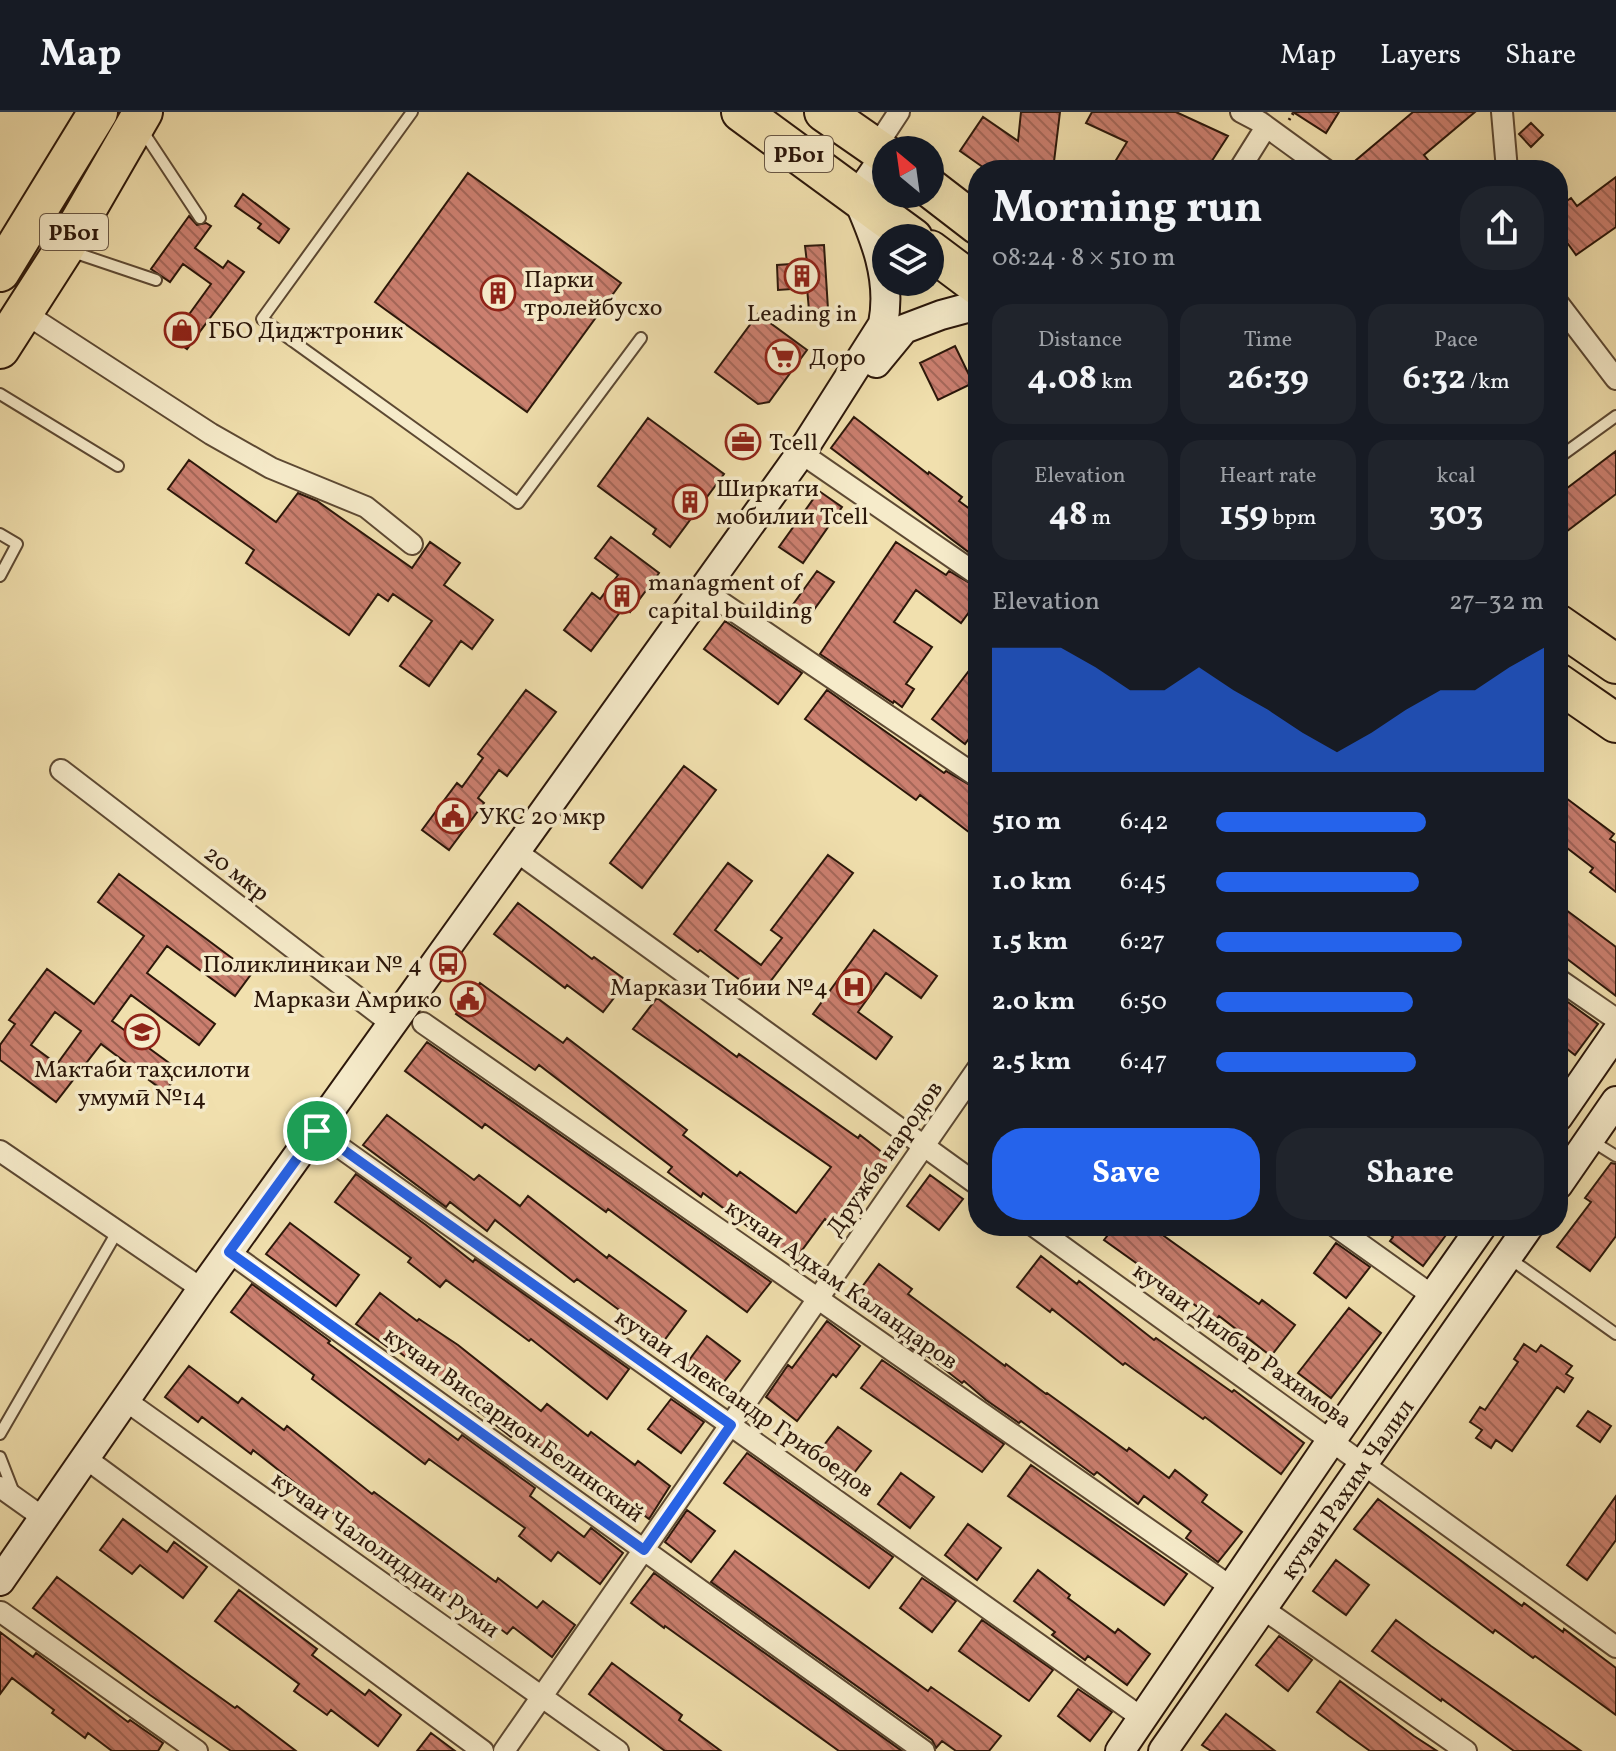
<!DOCTYPE html>
<html lang="en">
<head>
<meta charset="utf-8">
<style>
  :root { --surface:#171b24; --page:#20242c; --text:#f1f3f6; --muted:#9ea1a6; --line:#363941; --accent:#2563eb }
  body { margin:0; font-family:Vollkorn,serif; background:var(--page); color:var(--text); height:100vh; display:flex; flex-direction:column; font-size:30px; white-space:nowrap }
  * { box-sizing:border-box; margin:0 }
  p { font-size:26px; color:var(--muted) }
  .icon { flex:none; width:44px; height:44px; fill:none; stroke:currentColor; stroke-width:2; stroke-linecap:round; stroke-linejoin:round }
  .map { position:relative; flex:1; overflow:hidden }
  .panel { position:absolute; left:968px; top:48px; width:600px; height:1076px; display:flex; flex-direction:column; background:var(--surface); border-radius:32px; box-shadow:0 8px 32px #0002 }
  .panel>* { flex:none }
  .needle { width:52px; rotate:331deg }
  .fabs { position:absolute; left:872px; top:24px; display:grid; gap:16px }
  .fabs a { display:grid; place-items:center; width:72px; height:72px; border-radius:50%; background:var(--surface); box-shadow:0 8px 32px #0002; font-size:40px }
  .pin { position:absolute; display:grid; place-items:center; width:68px; height:68px; color:#fff; margin:-34px; border:4px solid #fff; border-radius:50%; box-shadow:0 2px 8px #0007 }
  .round { display:grid; place-items:center; flex:none; width:84px; height:84px; border-radius:32px; background:var(--page) }
  .overview { display:flex; align-items:center; justify-content:space-between; height:136px; padding:0 24px }
  h1 { font-size:44px; font-weight:700; line-height:60px }
  .stats { display:grid; grid-template-columns:repeat(3,1fr); gap:12px; height:136px; padding:8px 24px }
  .stats div { display:grid; align-content:center; border-radius:20px; background:var(--page); text-align:center }
  .stats b { font-size:34px; font-weight:700 }
  .stats small { font-size:22px; font-weight:400 }
  .stats p { font-size:22px }
  .chart { height:224px; padding:16px 24px }
  .chart p { display:flex; justify-content:space-between }
  .chart svg { width:100%; height:144px; margin-top:8px; fill:var(--accent); opacity:.7 }
  .action { display:flex; gap:16px; margin-top:auto; padding:16px 24px }
  .action a { flex:1; height:92px; border-radius:32px; background:var(--accent); color:#fff; font-size:32px; font-weight:700; line-height:92px; text-align:center }
  .action a+a { background:var(--page); color:var(--text) }
  ul { padding:0 24px; list-style:none; font-size:26px }
  li { display:grid; grid-template-columns:128px 96px 1fr; align-items:center; height:60px }
  li i { height:20px; border-radius:10px; background:var(--accent) }
  header { display:flex; align-items:center; gap:48px; box-sizing:border-box; height:112px; padding:0 40px; background:var(--surface); border-bottom:2px solid var(--line) }
  header strong { font-size:38px }
  nav { display:flex; gap:44px; margin-inline-start:auto; font-size:28px }
  .map>svg:first-child { display:block }
</style>
</head>
<body>
<header>
<strong>Map</strong>
<nav><a>Map</a><a>Layers</a><a>Share</a></nav>
</header>
<div class="map">
<svg width="1616" height="1639" viewBox="0 0 1616 1639">
  <defs>
    <pattern id="building-back-hatch" width="6" height="6" patternUnits="userSpaceOnUse" patternTransform="scale(2)"><rect width="6" height="6" fill="#cb7f6f"/><path d="M-1 5l2 2M0 0l6 6M5-1l2 2" fill="none" stroke="#a56759"/></pattern>
  </defs>
  <rect width="100%" height="100%" fill="#f1e0ae"/>
  <filter id="stains"><feTurbulence type="fractalNoise" baseFrequency=".0025" numOctaves="4"/><feColorMatrix values="0 0 0 0 .2 0 0 0 0 .09 0 0 0 0 .02 0 0 0 .5 -.17"/></filter>
  <radialGradient id="worn" r=".72"><stop offset=".6" stop-color="#630" stop-opacity="0"/><stop offset="1" stop-color="#630" stop-opacity=".3"/></radialGradient>
  <path fill="url(#building-back-hatch)" stroke="#2c170a" stroke-width="2" fill-rule="evenodd" d="M1021 0H1060L1053 58H987L960 39 983 5 1018 29Z
    M1092 0H1176L1228 24 1206 58H1110L1127 30 1086 11Z
    M1293 0H1339L1326 21Z
    M1413 0H1475L1424 43 1436 58H1362L1355 49Z
    M1531 11 1543 23 1531 35 1519 22Z
    M468 61 621 171 527 300 375 190Z
    M1616 65V115L1576 143 1558 118V95L1571 86 1577 94Z
    M243 82 289 117 279 131 258 116 261 112 235 94Z
    M189 104 197 113 206 111 211 114 195 136 223 156 228 149 244 160 187 237 172 226 211 172 183 152 170 170 151 157Z
    M824 133 828 197 809 198 807 176 778 178 777 153 807 151 805 134Z
    M758 202 807 238 769 290 758 292 715 260Z
    M955 234 973 271 938 288 920 251Z
    M854 305 928 362 929 360 962 385 959 389 978 403V441L975 445 831 336Z
    M648 306 724 362 670 435 653 422 656 417 598 374Z
    M1616 339V382L1558 426V383Z
    M189 348 276 410 298 381 317 389 412 456 430 430 460 451 444 473 493 508 472 537 461 529 429 574 400 554 432 509 393 482 388 489 378 482 349 523 246 451 254 438 168 377Z
    M819 379 842 395 803 451 779 435Z
    M611 425 659 461 630 500 624 495 591 539 564 518 592 481 600 487 618 463 595 446Z
    M896 430 946 463 949 459 978 476V488L961 511 916 478 894 510 932 535 906 572 914 577 902 595 894 589 893 591 820 542Z
    M817 459 834 470 805 510 789 498Z
    M725 509 802 561 778 592 704 537Z
    M978 547V614L965 632 932 607Z
    M526 578 556 600 507 664 499 658 478 686 484 691 449 738 422 718 457 671 462 675 483 646 478 642Z
    M827 578 944 661 946 659 978 678V727L920 683 916 688 805 607Z
    M684 654 716 678 642 776 610 751Z
    M1558 680 1614 722 1610 727 1616 731V780L1590 760 1593 756 1558 729Z
    M828 743 853 761 760 883 700 838 698 840 674 822 728 751 752 769 715 818 761 853 782 826 771 818Z
    M119 762 252 861 235 884 167 834 147 861 215 912 199 933 131 883 112 909 180 959 165 980 101 932 56 990 0 948V933L15 912 9 908 47 857 94 892 144 824 98 790ZM55 900 81 919 57 952 31 933Z
    M518 791 592 847 594 845 627 869 603 900 567 873 565 876 494 822Z
    M1558 792 1616 835V884L1558 840Z
    M874 818 937 864 921 886 886 861 858 900 892 925 876 947 813 902Z
    M480 871 563 931 567 926 687 1018 683 1023 737 1064 740 1060 796 1101 831 1055 633 917 657 886 737 945 739 942 858 1026 860 1023 892 1048 869 1079 866 1076 836 1116 825 1107 794 1149 703 1081 701 1085 668 1060 672 1055 539 953 535 958 456 902Z
    M1565 888 1598 912 1575 943 1558 930V897Z
    M427 930 771 1170 747 1200 608 1097 606 1100 485 1012 482 1016 405 959Z
    M387 1003 474 1068 479 1063 520 1094 528 1084 607 1146 609 1143 686 1199 663 1230 577 1167 574 1170 495 1108 487 1119 450 1090 446 1095 363 1033Z
    M1611 1051 1616 1052V1124L1590 1159 1557 1135 1591 1090 1585 1086Z
    M356 1062 426 1113 473 1150 475 1147 629 1257 607 1287 531 1227 529 1229 446 1168 440 1175 408 1150 411 1146 335 1090Z
    M930 1063 963 1087 939 1118 907 1094Z
    M290 1111 359 1163 336 1194 266 1142Z
    M1115 1114H1150L1259 1192 1262 1188 1295 1213 1271 1244 1219 1204 1216 1208 1104 1128Z
    M1379 1114H1435L1446 1123 1423 1154 1390 1129 1393 1125Z
    M1336 1131 1370 1155 1346 1186 1314 1161Z
    M1041 1144 1077 1172 1079 1169 1154 1228 1156 1226 1232 1280 1234 1278 1304 1331 1281 1362 1205 1305 1203 1307 1125 1251 1123 1253 1052 1197 1050 1200 1017 1175Z
    M879 1152 912 1177 908 1182 1005 1254 1006 1252 1046 1282 1047 1281 1127 1339 1129 1336 1169 1366 1175 1358 1207 1383 1202 1390 1242 1420 1218 1450 1186 1426 1191 1419 1144 1384 1138 1392 1097 1360 1094 1363 1021 1309 1019 1311 986 1288 964 1269 962 1271 926 1243 925 1245 898 1227 900 1225 893 1220 897 1215 856 1183Z
    M252 1172 330 1229 328 1231 458 1328 462 1323 535 1376 530 1384 584 1425 591 1416 623 1441 600 1472 558 1440 551 1449 519 1424 525 1416 429 1347 425 1352 312 1267 314 1263 231 1200Z
    M380 1181 417 1209 419 1207 458 1233 541 1299 547 1292 588 1324 591 1320 635 1353 638 1349 670 1374 649 1407 603 1372 600 1376 558 1344 556 1348 516 1318 511 1325 429 1260 428 1262 391 1234 389 1236 356 1212Z
    M1349 1196 1381 1221 1331 1286 1298 1261Z
    M827 1209 860 1234 836 1265 833 1262 797 1309 766 1285 788 1253 792 1256Z
    M707 1224 740 1249 716 1280 684 1255Z
    M1524 1232 1536 1240 1541 1233 1572 1254 1566 1262 1573 1266 1564 1280 1557 1275 1512 1339 1496 1328 1491 1336 1476 1326 1482 1318 1470 1310 1480 1295 1485 1298 1518 1250 1514 1247Z
    M882 1248 1004 1332 982 1360 861 1276Z
    M189 1254 238 1291 242 1286 284 1318 287 1314 372 1382 374 1380 496 1470 498 1466 537 1496 543 1489 575 1513 552 1545 513 1515 507 1522 466 1491 463 1494 343 1406 342 1408 253 1338 251 1342 202 1305 198 1310 165 1285Z
    M671 1287 704 1310 681 1341 648 1317Z
    M1588 1299 1611 1314 1600 1330 1577 1314Z
    M838 1315 871 1339 847 1370 814 1346Z
    M747 1341 893 1445 869 1476 724 1371Z
    M1031 1353 1187 1462 1164 1493 1008 1384Z
    M901 1361 934 1385 910 1416 878 1392Z
    M1616 1384V1428L1587 1468 1567 1453Z
    M1378 1387 1522 1494 1524 1491 1563 1520 1564 1517 1616 1556V1603L1535 1544 1533 1546 1495 1518 1493 1521 1354 1417Z
    M687 1398 715 1419 691 1450 665 1430Z
    M123 1407 167 1440 174 1430 207 1455 183 1486 140 1453 132 1462 100 1438Z
    M968 1412 1001 1436 977 1468 945 1443Z
    M735 1439 928 1579 931 1575 1001 1624 989 1639H956L942 1629 936 1636 932 1628 711 1470Z
    M1336 1448 1369 1473 1346 1503 1313 1479Z
    M1038 1458 1070 1483 1068 1486 1115 1521 1118 1517 1150 1542 1127 1573 1088 1544 1085 1548 1052 1523 1055 1520 1014 1489Z
    M654 1461 703 1497 902 1639H839L665 1514 664 1516 631 1491Z
    M57 1465 186 1561 235 1596 237 1594 296 1639H231L150 1583 33 1496Z
    M922 1466 956 1489 932 1520 900 1496Z
    M239 1478 317 1537 312 1543 365 1583 369 1578 401 1603 378 1634 331 1598 327 1603 294 1579 299 1572 215 1509Z
    M982 1508 1053 1558 1029 1589 959 1539Z
    M1396 1508 1431 1534 1581 1639H1514L1442 1587 1441 1589 1372 1539Z
    M0 1520 33 1545 36 1541 128 1610 130 1608 163 1631 158 1639H112L88 1621 85 1626 52 1601 54 1598 12 1566 0 1582Z
    M1279 1524 1312 1548 1288 1579 1256 1553Z
    M612 1551 682 1603 679 1608 721 1639H665L589 1582Z
    M1340 1569 1414 1624 1437 1639H1370L1349 1624 1317 1600Z
    M1078 1577 1112 1600 1090 1629 1058 1604Z
    M1226 1602 1275 1639H1211L1202 1633Z
    M431 1621 455 1639H417Z"/>
  <g fill="none" stroke-linecap="round" stroke-linejoin="round">
    <g stroke="#5d4933" stroke-width="14">
      <path id="lane" d="M412 0 262 207 518 391 641 226
        M142 18 200 106
        M70 139 156 168
        M0 282 118 354
        M1558 346 1616 304
        M0 422 17 432 0 464
        M1592 1029 1616 1044
        M1509 1146 1616 1222
        M0 1322 117 1120
        M0 1345 14 1381"/>
    </g>
    <g stroke="#5d4933" stroke-width="24">
      <path id="street" d="M1241 0 1260 10 1326 58
        M1502 0 1507 58
        M876 35 899 0
        M1239 58 1266 15
        M1558 191 1616 267
        M23 200 211 322 271 356 366 395 412 432
        M801 341 978 463
        M703 478 978 665
        M61 658 392 912
        M517 740 978 1073
        M1558 867 1616 907
        M423 911 1231 1475
        M317 1019 1142 1606
        M0 1039 202 1177
        M1034 1114 1616 1535
        M1335 1114 1433 1184
        M229 1140 924 1639
        M125 1288 618 1639
        M84 1345 483 1639
        M0 1375 45 1407
        M1262 1496 1466 1639
        M1 1500 197 1639
        M504 1639 978 956"/>
    </g>
    <g stroke="#2c170a" stroke-width="32">
      <path id="secondary" d="M876 251 904 217 941 203 978 193
        M1558 1005 1616 921
        M1558 1073 1616 989
        M0 1469 202 1177 801 341 883 212C892 167 875 126 857 85L886 43
        M1120 1639 1331 1329 1482 1114
        M1163 1639 1529 1114"/>
    </g>
    <g stroke="#2c170a" stroke-width="42">
      <path id="highway" d="M741 0 913 126
        M824 0 886 43
        M930 76 978 113
        M930 138 978 174
        M0 160 98 0
        M0 237 64 137 143 0
        M1558 512 1616 552
        M1558 571 1616 611"/>
    </g>
    <path stroke="#2c170a" stroke-width="3" stroke-dasharray="2 4" stroke-linecap="butt" d="M1289 8 1294 0"/>
    <use href="#lane" stroke="#f6ebca" stroke-width="10"/>
    <use href="#street" stroke="#f6ebca" stroke-width="20"/>
    <use href="#secondary" stroke="#f6ebca" stroke-width="28"/>
    <use href="#highway" stroke="#f1e0ae" stroke-width="38"/>
  </g>
  <g fill="none" stroke-linecap="round" stroke-linejoin="round">
    <g stroke="#fff" stroke-width="16">
      <path id="route" d="M317 1019 731 1313 644 1438 229 1140Z"/>
    </g>
    <use href="#route" stroke="#2563eb" stroke-width="10"/>
  </g>
  <defs>
    <g id="building-ring" transform="scale(1.8)"><circle r="9.5" fill="#f6ebca" stroke="#8f2418" stroke-width="1.5"/><path d="M-4-6H4V6H1V3H-1V6H-4ZM-2.5-4.3h1.7v1.8h-1.7ZM.8-4.3h1.7v1.8H.8ZM-2.5-1h1.7V.8h-1.7ZM.8-1h1.7V.8H.8Z" fill="#8f2418"/></g>
    <g id="shop-ring" transform="scale(1.8)"><circle r="9.5" fill="#f6ebca" stroke="#8f2418" stroke-width="1.5"/><path d="M-5-2.5h2.3a2.7 3.5 0 0 1 5.4 0H5L5.5 6h-11ZM-1.5-2.5h3a1.5 2.3 0 0 0-3 0Z" fill="#8f2418"/></g>
    <g id="supermarket-ring" transform="scale(1.8)"><circle r="9.5" fill="#f6ebca" stroke="#8f2418" stroke-width="1.5"/><path d="M-6-5.5h2.5l.6 2H6L4.5 2H-2.5L-4.4-4H-6ZM-1.5 3.2a1.3 1.3 0 1 0 .1 0ZM3 3.2a1.3 1.3 0 1 0 .1 0Z" fill="#8f2418"/></g>
    <g id="office-ring" transform="scale(1.8)"><circle r="9.5" fill="#f6ebca" stroke="#8f2418" stroke-width="1.5"/><path d="M-6-3h4V-5.5h4V-3h4V5H-6ZM-1-4.5V-3h2v-1.5ZM-6 0V1H6V0Z" fill="#8f2418"/></g>
    <g id="civic-ring" transform="scale(1.8)"><circle r="9.5" fill="#f6ebca" stroke="#8f2418" stroke-width="1.5"/><path d="M-.6-6.5H3V-4.5H.6V-3L4-1V1h2V6H-6V1h2V-1L-.6-3ZM-1.2 2.5V6h2.4V2.5Z" fill="#8f2418"/></g>
    <g id="bus-ring" transform="scale(1.8)"><circle r="9.5" fill="#f6ebca" stroke="#8f2418" stroke-width="1.5"/><path d="M-5-6H5V4H4V6H2V4H-2V6H-4V4H-5ZM-3.5-4V0h7V-4ZM-3.5 1.2v1.5H-2V1.2ZM2 1.2v1.5H3.5V1.2Z" fill="#8f2418"/></g>
    <g id="hospital-ring" transform="scale(1.8)"><circle r="9.5" fill="#f6ebca" stroke="#8f2418" stroke-width="1.5"/><path d="M-5-5h3v3.5h4V-5h3V5h-3V1.5h-4V5h-3Z" fill="#8f2418"/></g>
    <g id="school-ring" transform="scale(1.8)"><circle r="9.5" fill="#f6ebca" stroke="#8f2418" stroke-width="1.5"/><path d="M0-5L7-2L0 1L-7-2ZM-4 1L0 2.5L4 1V4Q0 6-4 4Z" fill="#8f2418"/></g>
  </defs>
  <g fill-rule="evenodd">
    <use href="#building-ring" x="802" y="164"/>
    <use href="#building-ring" x="498" y="181"/>
    <use href="#shop-ring" x="182" y="218"/>
    <use href="#supermarket-ring" x="783" y="245"/>
    <use href="#office-ring" x="743" y="330"/>
    <use href="#building-ring" x="690" y="390"/>
    <use href="#building-ring" x="622" y="484"/>
    <use href="#civic-ring" x="453" y="704"/>
    <use href="#bus-ring" x="448" y="852"/>
    <use href="#hospital-ring" x="854" y="875"/>
    <use href="#civic-ring" x="468" y="887"/>
    <use href="#school-ring" x="142" y="920"/>
  </g>
  <g text-anchor="middle" stroke-width="7" stroke-linejoin="round" paint-order="stroke">
    <g fill="#f6ebca" stroke="#695744" stroke-width="2">
      <rect x="765" y="24" width="68" height="36" rx="6"/>
      <rect x="40" y="102" width="68" height="36" rx="6"/>
    </g>
    <g font-size="22" font-weight="bold" fill="#2c170a">
      <text x="799" y="50">РБ01</text>
      <text x="74" y="128">РБ01</text>
    </g>
    <g font-size="24" fill="#2c170a" stroke="#f6ebca" text-anchor="start">
      <text x="524" y="175">Парки<tspan x="524" dy="28">тролейбусхо</tspan></text>
      <text x="802" y="209" text-anchor="middle">Leading in</text>
      <text x="208" y="226">ГБО Диджтроник</text>
      <text x="809" y="253">Доро</text>
      <text x="769" y="338">Tcell</text>
      <text x="716" y="384">Ширкати<tspan x="716" dy="28">мобилии Tcell</tspan></text>
      <text x="648" y="478">managment of<tspan x="648" dy="28">capital building</tspan></text>
      <text x="479" y="712">УКС 20 мкр</text>
      <text x="422" y="860" text-anchor="end">Поликлиникаи № 4</text>
      <text x="828" y="883" text-anchor="end">Маркази Тибии №4</text>
      <text x="442" y="895" text-anchor="end">Маркази Амрико</text>
      <text x="142" y="965" text-anchor="middle">Мактаби таҳсилоти<tspan x="142" dy="28">умумӣ №14</tspan></text>
    </g>
    <g font-size="24" fill="#2c170a" stroke="#f6ebca">
      <text transform="translate(237 761) rotate(38)" y="8">20 мкр</text>
      <text transform="translate(884 1046) rotate(-55)" y="8">Дружба народов</text>
      <text transform="translate(842 1172) rotate(35)" y="8">кучаи Адхам Каландаров</text>
      <text transform="translate(1243 1233) rotate(36)" y="8">кучаи Дилбар Рахимова</text>
      <text transform="translate(745 1291) rotate(35)" y="8">кучаи Александр Грибоедов</text>
      <text transform="translate(514 1312) rotate(36)" y="8">кучаи Виссарион Белинский</text>
      <text transform="translate(1347 1377) rotate(-55)" y="8">кучаи Рахим Чалил</text>
      <text transform="translate(386 1442) rotate(35)" y="8">кучаи Чалолиддин Руми</text>
    </g>
  </g>
  <rect width="100%" height="100%" filter="url(#stains)"/>
  <rect width="100%" height="100%" fill="url(#worn)"/>
</svg>
<div class="fabs">
<a><svg class="needle" viewBox="-14 -14 28 28"><path d="M0-13l5 13h-10z" fill="#e53935"/><path d="M0 13l5-13h-10z" fill="#9ea1a6"/></svg></a>
<a><svg class="icon" aria-label="layers" viewBox="0 0 24 24"><path d="M12 4l9 5-9 5-9-5zM3 14l9 5 9-5"/></svg></a>
</div>
<div class="pin" style="left:317px;top:1019px;background:#1e9e55"><svg class="icon" aria-label="arrive" viewBox="0 0 24 24"><path d="M6 21V4h12l-3 4 3 4H6"/></svg></div>
<section class="panel">
<div class="overview"><div><h1>Morning run</h1><p>08:24 · 8 × 510 m</p></div><a class="round"><svg class="icon" aria-label="share" viewBox="0 0 24 24"><path d="M12 15V3M7 8l5-5 5 5M5 13v7h14v-7"/></svg></a></div>
<div class="stats">
<div><p>Distance</p><b>4.08<small> km</small></b></div>
<div><p>Time</p><b>26:39</b></div>
<div><p>Pace</p><b>6:32<small> /km</small></b></div>
</div>
<div class="stats">
<div><p>Elevation</p><b>48<small> m</small></b></div>
<div><p>Heart rate</p><b>159<small> bpm</small></b></div>
<div><p>kcal</p><b>303</b></div>
</div>
<div class="chart"><p><span>Elevation</span>27–32 m</p>
<svg viewBox="0 0 160 44" preserveAspectRatio="none"><path d="M0 44V6L10 6L20 6L30 12L40 19L50 19L60 12L70 19L80 25L90 32L100 38L110 32L120 25L130 19L140 19L150 12L160 6V44z"/></svg>
</div>
<ul>
<li><b>510 m</b>6:42<i style="width:64%"></i></li>
<li><b>1.0 km</b>6:45<i style="width:62%"></i></li>
<li><b>1.5 km</b>6:27<i style="width:75%"></i></li>
<li><b>2.0 km</b>6:50<i style="width:60%"></i></li>
<li><b>2.5 km</b>6:47<i style="width:61%"></i></li>
</ul>
<div class="action"><a>Save</a><a>Share</a></div>
</section>
</div>
</body>
</html>
